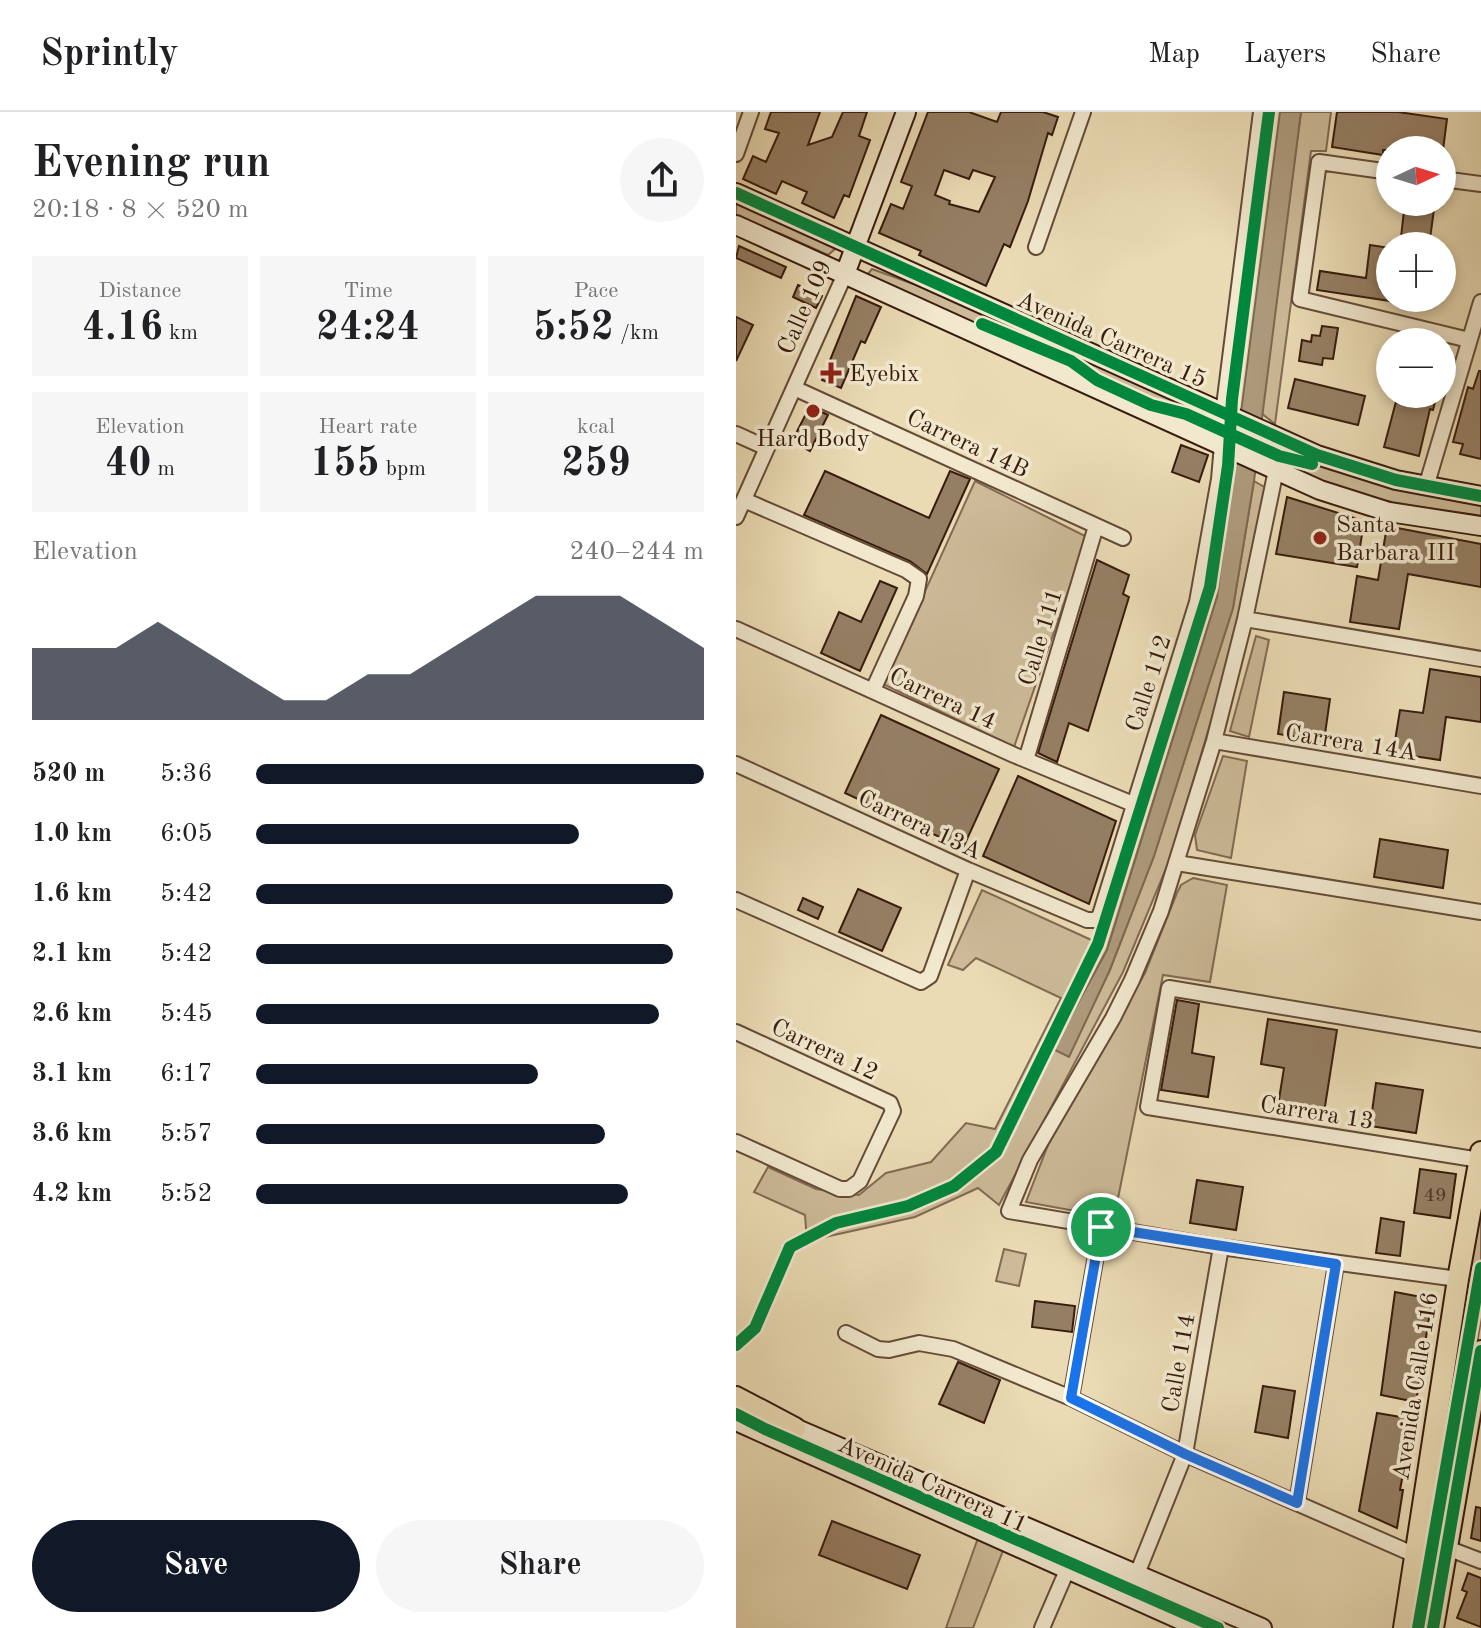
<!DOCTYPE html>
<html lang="en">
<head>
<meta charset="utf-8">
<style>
  :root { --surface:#fff; --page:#f6f6f6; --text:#202124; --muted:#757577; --line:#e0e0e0; --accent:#111827 }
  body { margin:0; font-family:"Old Standard TT",serif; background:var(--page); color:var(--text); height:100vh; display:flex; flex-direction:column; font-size:30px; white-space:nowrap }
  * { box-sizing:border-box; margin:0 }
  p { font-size:26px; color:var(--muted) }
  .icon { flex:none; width:44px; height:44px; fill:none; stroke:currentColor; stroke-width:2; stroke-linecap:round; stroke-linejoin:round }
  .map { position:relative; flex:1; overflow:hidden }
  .drawer { display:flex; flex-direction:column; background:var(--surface); width:736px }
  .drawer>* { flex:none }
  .needle { width:52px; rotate:86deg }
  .fabs { position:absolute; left:640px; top:24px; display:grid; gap:16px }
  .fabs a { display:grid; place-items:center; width:80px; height:80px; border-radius:50%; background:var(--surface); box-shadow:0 4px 12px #0003; font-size:40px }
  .pin { position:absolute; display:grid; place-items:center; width:68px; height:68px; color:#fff; margin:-34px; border:4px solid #fff; border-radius:50%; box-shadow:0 2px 8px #0007 }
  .round { display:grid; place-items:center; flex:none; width:84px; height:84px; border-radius:42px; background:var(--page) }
  .overview { display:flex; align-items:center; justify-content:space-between; height:136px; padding:0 32px }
  h1 { font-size:44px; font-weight:700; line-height:60px }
  .metrics { display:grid; grid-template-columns:repeat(3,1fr); gap:12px; height:136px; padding:8px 32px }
  .metrics div { display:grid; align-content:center; border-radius:0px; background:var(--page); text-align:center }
  .metrics b { font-size:40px; font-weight:700 }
  .metrics small { font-size:22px; font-weight:400 }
  .metrics p { font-size:22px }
  .chart { height:224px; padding:16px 32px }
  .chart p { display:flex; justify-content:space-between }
  .chart svg { width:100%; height:144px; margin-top:8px; fill:var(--accent); opacity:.7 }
  .cta { display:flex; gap:16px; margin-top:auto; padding:16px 32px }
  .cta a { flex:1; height:92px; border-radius:48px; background:var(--accent); color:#fff; font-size:32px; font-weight:700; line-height:92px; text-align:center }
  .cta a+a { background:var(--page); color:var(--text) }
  ul { padding:0 32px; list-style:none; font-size:26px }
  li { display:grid; grid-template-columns:128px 96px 1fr; align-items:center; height:60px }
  li i { height:20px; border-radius:10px; background:var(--accent) }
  header { display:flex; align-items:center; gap:48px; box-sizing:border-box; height:112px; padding:0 40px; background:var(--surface); border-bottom:2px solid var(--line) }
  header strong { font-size:38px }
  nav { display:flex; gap:44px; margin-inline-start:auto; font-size:28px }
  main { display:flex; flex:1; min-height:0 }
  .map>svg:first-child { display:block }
</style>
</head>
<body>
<header>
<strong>Sprintly</strong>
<nav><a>Map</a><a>Layers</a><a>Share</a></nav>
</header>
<main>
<section class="drawer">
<div class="overview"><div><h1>Evening run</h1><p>20:18 · 8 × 520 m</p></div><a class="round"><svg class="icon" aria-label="share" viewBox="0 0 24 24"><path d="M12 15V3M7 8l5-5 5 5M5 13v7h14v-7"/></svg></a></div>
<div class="metrics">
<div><p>Distance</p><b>4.16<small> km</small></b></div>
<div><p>Time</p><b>24:24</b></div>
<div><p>Pace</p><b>5:52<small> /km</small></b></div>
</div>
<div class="metrics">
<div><p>Elevation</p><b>40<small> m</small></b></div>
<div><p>Heart rate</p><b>155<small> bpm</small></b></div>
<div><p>kcal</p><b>259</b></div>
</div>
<div class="chart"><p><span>Elevation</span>240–244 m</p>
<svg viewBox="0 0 160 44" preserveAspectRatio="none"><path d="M0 44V22L10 22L20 22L30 14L40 22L50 30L60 38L70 38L80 30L90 30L100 22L110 14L120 6L130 6L140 6L150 14L160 22V44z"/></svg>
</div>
<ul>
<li><b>520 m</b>5:36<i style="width:100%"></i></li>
<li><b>1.0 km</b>6:05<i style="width:72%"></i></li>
<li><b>1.6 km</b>5:42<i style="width:93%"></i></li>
<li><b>2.1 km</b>5:42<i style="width:93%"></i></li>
<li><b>2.6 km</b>5:45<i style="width:90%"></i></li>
<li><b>3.1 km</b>6:17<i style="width:63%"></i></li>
<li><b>3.6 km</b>5:57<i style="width:78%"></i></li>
<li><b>4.2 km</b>5:52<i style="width:83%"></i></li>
</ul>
<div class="cta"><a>Save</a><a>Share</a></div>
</section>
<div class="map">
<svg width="745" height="1516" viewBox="0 0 745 1516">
  <rect width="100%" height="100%" fill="#eadbb4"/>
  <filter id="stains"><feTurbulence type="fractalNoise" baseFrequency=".0025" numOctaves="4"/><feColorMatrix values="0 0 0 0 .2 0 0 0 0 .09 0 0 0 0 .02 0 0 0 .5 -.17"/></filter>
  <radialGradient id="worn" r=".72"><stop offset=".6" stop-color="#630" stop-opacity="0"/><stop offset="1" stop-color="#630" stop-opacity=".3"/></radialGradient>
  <path fill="#ccba98" stroke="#826a53" stroke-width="2" d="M565 0H595L590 39H575L539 312 525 301Z
    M0 88 98 132 99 137 92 143 45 122 0 107Z
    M136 157 205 182 285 219 278 229 131 163Z
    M299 232 354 250 503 317 502 332 340 259 330 251 299 237Z
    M522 327C557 342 591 357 628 367 666 378 706 384 745 390V405L621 384 521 343Z
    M492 356 499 358 481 485 371 838 317 936 373 860 418 744 497 496 518 369 530 376 508 498 434 747 387 860 263 1093 242 1076 179 1105 71 1129 69 1103 18 1080 32 1055 80 1077 123 1083 150 1061 195 1050 230 1011 259 1017 325 886 240 846 227 858 212 853 246 778 362 831 474 480Z
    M239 369 351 425 278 635 147 572Z
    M520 524 533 528 513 625 494 619Z
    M487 644 511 649 495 746 461 738 459 723Z
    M457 766 491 773 474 870 427 863 378 1106 290 1090 312 1033 409 861 441 781 445 773Z
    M745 1081V1208L692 1516H672Z
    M268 1137 290 1142 283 1174 260 1169Z
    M242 1426 268 1436 237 1516H210Z"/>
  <path fill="#ad9a7c" stroke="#7e6750" stroke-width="2" d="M544 0H565L518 369 497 496 418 744 373 860 333 945 317 937 371 838 481 485Z"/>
  <path fill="#957f64" stroke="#381b0e" stroke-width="2" fill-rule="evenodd" d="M35 0H84L72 33 96 25 107 0H131L123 24 134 28 113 85 108 83 98 106 66 91 71 80 46 69 40 82 7 67 17 44 30 50 43 21 29 17Z
    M192 0H233L261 10 265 0H307L322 5 316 23 312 21 292 89 274 135 268 132 250 174 183 143 185 139 143 121 155 92 167 97 176 74 165 70ZM208 58 233 67 237 58 259 65 243 100 213 92 214 89 199 83Z
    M601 0H662L711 7 707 38H647V43L596 35Z
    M669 90H699L693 134H664Z
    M634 133 654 136V189L581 178 584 159 630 166Z
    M3 134 50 155 45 166 0 146Z
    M62 173 86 184 80 196 57 185Z
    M120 184 145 195 129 231 125 229 105 276 86 268Z
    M0 205 17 213 0 249Z
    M586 214 602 216 597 247 587 246 586 253 563 249 566 228 575 230 576 223 584 224Z
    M743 259H745V347L724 342 727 332 717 330 732 275 737 277Z
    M559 267 629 284 622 313 552 296Z
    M662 282H701L697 298 694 297 683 344 648 335Z
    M74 294 92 303 74 339 56 329Z
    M445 333 472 343 463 370 436 360Z
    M89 359 193 406 214 359 234 367 191 462 174 449 68 403Z
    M551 385 628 409 621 455 540 442Z
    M651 414 745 432V475L672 462 663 517 614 510 621 464 642 468Z
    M361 448 393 463 387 482 393 485 352 619 333 611 321 650 302 641Z
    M144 469 161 476 124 559 85 541 103 500 125 510Z
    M694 557 745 565V610L710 605 704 648 657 641 664 598 687 601Z
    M548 580 594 587 588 629 542 622Z
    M145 603 263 657 227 736 109 681Z
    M282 664 380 709 353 792 247 744Z
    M644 727 712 738 707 776 638 765Z
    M122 777 165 796 146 839 103 820Z
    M67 786 87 795 82 807 62 798Z
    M441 888 463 892 456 941 478 945 472 985 425 978Z
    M532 907 601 918 587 1007 541 1000 548 956 525 952Z
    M640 971 687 978 680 1021 634 1014Z
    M684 1057 720 1062 714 1106 678 1101Z
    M461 1068 507 1075 500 1118 454 1111Z
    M645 1106 668 1110 664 1144 640 1141Z
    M659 1180 696 1187 680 1290 645 1283Z
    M299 1189 339 1194 336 1220 296 1215Z
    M222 1250 264 1268 248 1311 203 1292Z
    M527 1274 559 1279 552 1326 519 1320Z
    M641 1301 677 1307 664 1378H667L661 1416 623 1399Z
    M740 1395 745 1396V1429L735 1426Z
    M96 1409 184 1443 171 1477 83 1443Z
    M732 1461 745 1466V1515L721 1506 731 1480 726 1478Z"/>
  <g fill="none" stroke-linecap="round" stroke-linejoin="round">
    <g stroke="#644b38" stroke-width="18">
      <path id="street" d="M0 42 15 0
        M654 60 583 50 564 187 733 228
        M706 67 745 72
        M300 135 347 0
        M58 276 387 426
        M487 302 525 0
        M0 322 31 336
        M540 358 509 507 478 629 425 799 396 868 377 906 294 1048 273 1099 485 1135 722 1167
        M690 375 745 190
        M8 388 170 458 183 467 180 484 137 578
        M0 405 109 162
        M509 507 745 547
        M0 517 278 643 397 692
        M478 629 745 674
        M290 648 360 414
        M0 652 232 758 351 808H360L364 803 461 490 483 367 486 333
        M441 751 745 800
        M0 788 185 870 194 864 232 758
        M0 920 154 991 157 999 124 1069 113 1077H104L0 1030
        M744 1048 412 995 433 876 745 928
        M110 1221 142 1237 153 1238 183 1231 217 1237 335 1286 449 1342 679 1443
        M335 1286 365 1115
        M561 1391 600 1152
        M711 1436 745 1449
        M401 1462 449 1342 485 1135
        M306 1516 332 1456"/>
    </g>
    <g stroke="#381b0e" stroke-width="22">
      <path id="secondary" d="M0 81 581 343 660 368 745 384
        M0 113 584 378 653 400 745 414
        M109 162 170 0
        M0 1309 463 1516
        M47 1311 526 1516"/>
    </g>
    <g stroke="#381b0e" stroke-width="24">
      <path id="primary" d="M0 1285 59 1316
        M668 1516 722 1167 745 1040
        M697 1516 745 1239"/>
    </g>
    <use href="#street" stroke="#f1e8ce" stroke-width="14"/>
    <use href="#secondary" stroke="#f1e8ce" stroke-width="18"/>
    <use href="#primary" stroke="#eadbb4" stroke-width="20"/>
    <g stroke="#f1e8ce" stroke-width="17">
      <path id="cycleway" d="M0 81 581 343 660 368 745 384
        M246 212 335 249 361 268 415 293 450 302 543 344 576 352
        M0 1233 19 1216 54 1135 100 1111 172 1094 218 1074 260 1040 362 832 474 475 492 354 496 287 533 0
        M0 1302 29 1317 482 1516
        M682 1516 745 1156
        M697 1516 745 1239"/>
    </g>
    <use href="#cycleway" stroke="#00873e" stroke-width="12"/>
  </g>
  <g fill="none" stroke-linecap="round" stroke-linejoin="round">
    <g stroke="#fff" stroke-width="16">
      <path id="route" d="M365 1115 600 1152 561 1391 449 1342 335 1286Z"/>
    </g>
    <use href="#route" stroke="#1a73e8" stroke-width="10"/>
  </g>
  <g fill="#8f2418" stroke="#f1e8ce" stroke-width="3">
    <path d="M91 249h8v8h8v8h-8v8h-8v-8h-8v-8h8z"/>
    <circle cx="77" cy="299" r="8"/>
    <circle cx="584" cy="426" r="8"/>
  </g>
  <g text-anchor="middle" stroke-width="7" stroke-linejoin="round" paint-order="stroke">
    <g font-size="20" fill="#4f3424">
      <text x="699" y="1089">49</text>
    </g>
    <g font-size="24" fill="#381b0e" stroke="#f1e8ce">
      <text transform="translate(68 195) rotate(-66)" y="8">Calle 109</text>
      <text transform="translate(376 227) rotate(24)" y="8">Avenida Carrera 15</text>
      <text transform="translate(232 331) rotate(25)" y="8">Carrera 14B</text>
      <text transform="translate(304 525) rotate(-73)" y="8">Calle 111</text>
      <text transform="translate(412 571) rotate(-72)" y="8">Calle 112</text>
      <text transform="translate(207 586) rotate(25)" y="8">Carrera 14</text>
      <text transform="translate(615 630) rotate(9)" y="8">Carrera 14A</text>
      <text transform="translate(184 712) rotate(25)" y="8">Carrera 13A</text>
      <text transform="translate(89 937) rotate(25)" y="8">Carrera 12</text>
      <text transform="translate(581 1000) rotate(9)" y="8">Carrera 13</text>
      <text transform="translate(442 1251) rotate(-80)" y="8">Calle 114</text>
      <text transform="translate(679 1274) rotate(-81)" y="8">Avenida Calle 116</text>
      <text transform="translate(197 1372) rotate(24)" y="8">Avenida Carrera 11</text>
    </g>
    <g font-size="24" fill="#381b0e" stroke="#f1e8ce" text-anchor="start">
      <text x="113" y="269">Eyebix</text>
      <text x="77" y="334" text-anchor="middle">Hard Body</text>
      <text x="600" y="420">Santa<tspan x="600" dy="28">Barbara III</tspan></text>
    </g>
  </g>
  <rect width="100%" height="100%" filter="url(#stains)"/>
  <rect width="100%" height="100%" fill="url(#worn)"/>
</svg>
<div class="fabs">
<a><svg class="needle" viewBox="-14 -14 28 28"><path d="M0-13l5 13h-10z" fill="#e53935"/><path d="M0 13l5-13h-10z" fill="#757577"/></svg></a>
<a>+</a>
<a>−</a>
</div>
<div class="pin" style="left:365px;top:1115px;background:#1e9e55"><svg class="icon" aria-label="arrive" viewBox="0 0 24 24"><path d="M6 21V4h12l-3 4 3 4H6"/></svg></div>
</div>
</main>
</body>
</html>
